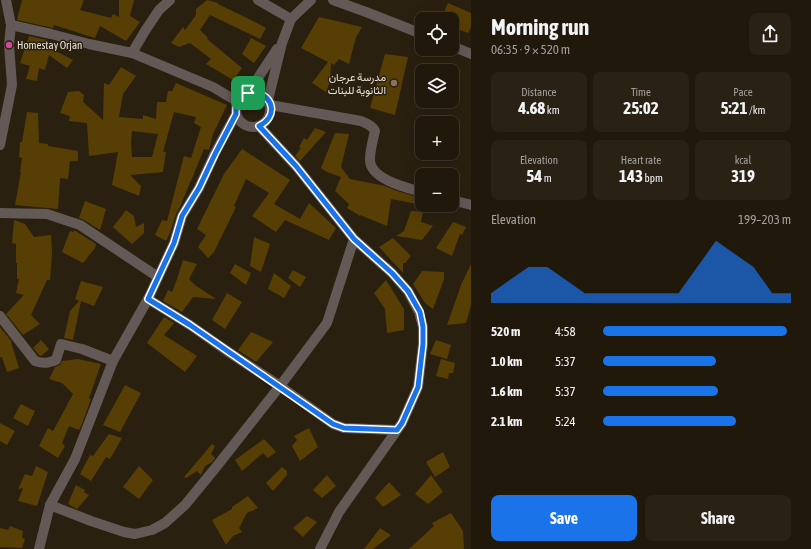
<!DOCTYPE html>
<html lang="en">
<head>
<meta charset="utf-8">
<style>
  :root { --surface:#20180b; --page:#282114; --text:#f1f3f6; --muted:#a2a09d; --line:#3d372c; --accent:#1a73e8 }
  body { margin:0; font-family:"Asap Condensed",Vazirmatn,sans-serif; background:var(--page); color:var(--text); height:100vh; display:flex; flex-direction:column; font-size:15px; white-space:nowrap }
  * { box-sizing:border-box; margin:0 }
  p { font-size:13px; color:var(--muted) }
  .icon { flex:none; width:22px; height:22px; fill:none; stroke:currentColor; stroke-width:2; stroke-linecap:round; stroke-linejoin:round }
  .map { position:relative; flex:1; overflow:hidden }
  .drawer { display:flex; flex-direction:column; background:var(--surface); width:340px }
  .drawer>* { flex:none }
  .fabs { position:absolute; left:415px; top:12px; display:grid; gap:8px }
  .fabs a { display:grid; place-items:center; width:44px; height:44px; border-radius:8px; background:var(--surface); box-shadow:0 4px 16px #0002,0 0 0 1px var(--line); font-size:20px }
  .pin { position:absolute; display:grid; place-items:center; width:34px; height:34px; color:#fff; margin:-17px; border-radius:8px; box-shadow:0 2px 6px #0006 }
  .round { display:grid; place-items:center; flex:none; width:42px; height:42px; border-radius:8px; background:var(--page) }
  .summary { display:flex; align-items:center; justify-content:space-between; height:68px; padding:0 20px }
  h1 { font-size:22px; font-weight:700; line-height:30px }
  .figures { display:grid; grid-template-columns:repeat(3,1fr); gap:6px; height:68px; padding:4px 20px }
  .figures div { display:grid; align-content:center; border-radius:8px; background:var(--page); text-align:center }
  .figures b { font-size:17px; font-weight:700 }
  .figures small { font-size:11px; font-weight:400 }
  .figures p { font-size:11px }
  .chart { height:112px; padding:8px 20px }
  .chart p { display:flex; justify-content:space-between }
  .chart svg { width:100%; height:72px; margin-top:4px; fill:var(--accent); opacity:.7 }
  .action { display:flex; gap:8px; margin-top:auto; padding:8px 20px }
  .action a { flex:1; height:46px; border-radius:8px; background:var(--accent); color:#fff; font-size:16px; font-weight:700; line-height:46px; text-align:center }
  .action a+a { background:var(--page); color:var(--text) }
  ul { padding:0 20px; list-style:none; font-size:13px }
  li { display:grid; grid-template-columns:64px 48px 1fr; align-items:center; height:30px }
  li i { height:10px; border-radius:5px; background:var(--accent) }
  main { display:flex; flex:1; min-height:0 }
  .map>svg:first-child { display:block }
</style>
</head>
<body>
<main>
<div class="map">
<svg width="471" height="549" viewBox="0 0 471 549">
  <rect width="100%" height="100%" fill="#2a200f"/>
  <path fill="#573e04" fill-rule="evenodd" d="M22 0H84L80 10 111 18 113 14 119 17V0H134L130 16 140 22 126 41 100 26 95 38 54 25 53 28 17 20Z
    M207 0 218 3V4L251 20 266 28 260 39 210 15 200 30 208 38 207 39 242 68 233 80 206 64 211 59 190 43 179 47 171 43 183 27 185 30 196 15V9Z
    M448 3 471 13V27L468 33 452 27V19H441Z
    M319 17 362 27 356 37 349 64 339 59 334 65 331 63 330 81 326 92 312 83 328 62 301 48Z
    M29 36 47 40 45 43 51 44 50 48 73 60 67 68 49 55 45 70 39 68 37 81 26 79 30 66 20 63Z
    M251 38 266 46 254 63 242 54Z
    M385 54 408 57 395 115 370 108Z
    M121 67 136 76 123 94 119 117 143 119V115L156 119 157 102H166L168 91H172L176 83 227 105 213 134 209 150 204 149 191 181V180L180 207 176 214 170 233 166 241 155 235 162 220 167 221 184 156 191 158 201 127 194 123 196 117 174 112 163 152H166L163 172 130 175 141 186 139 196 112 185 118 152 89 156 87 123 69 121 70 116 60 113 68 92 79 91 84 95 83 102 103 120 104 83 109 85ZM132 131 158 134 152 157H132L131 142Z
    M27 112 38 113 39 143 48 144V146L78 151V161H70L68 179 60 178 58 209 47 208 15 205 21 172H20L22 158 19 157 20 142H22Z
    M315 128 326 132 300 161 295 156 301 148 299 147 304 138 307 140Z
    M335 133 349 134 341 167 350 179 385 186 397 191 421 198 422 199V205H423L391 199 387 226 360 215V216L347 208 349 204 335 191 341 177 327 172 321 168Z
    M242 149 290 180 274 204 300 219 309 203 336 228 329 240 285 220 276 232 252 216 269 193 246 179 234 206 236 207 214 252 208 258 198 247 206 235 197 229 224 174Z
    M85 201 106 209 100 230 84 220 79 218Z
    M126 210 134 216 136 227 144 223V233L132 244 113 227Z
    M411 211 423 212 421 222 433 226 422 240 396 236 404 231Z
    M14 220 25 224 34 237 51 235 52 253 50 280H47L31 315 40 324 23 335 6 314 24 295 16 293 19 279H17V263H16V244L12 243Z
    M453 222 466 227 462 235 460 234 452 256 436 248Z
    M74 230 96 244 95 248 83 263 62 252 70 231 74 232Z
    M254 237 270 244 261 272 250 266Z
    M393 238 411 256 405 263H403V273L379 247Z
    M183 260 197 264 189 279 195 285 216 299 193 297 182 312 163 301 168 290 172 292 177 279Z
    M235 264 251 273 246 285 230 273Z
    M471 264V305L466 323 447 325 461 285Z
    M293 270 306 277 300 287 288 278Z
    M422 271 444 272V279L433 309 425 303 413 284Z
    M274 273 291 286 284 298 268 289Z
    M386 280 404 309V330L387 333 385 309 374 293Z
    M81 281 103 287 94 306 81 301 73 340 64 338 70 311 79 301 75 299Z
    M227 293 242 302 225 329 212 320Z
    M164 317 174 323 164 335 197 356 185 372 147 343Z
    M0 327 12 342H11L19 368 7 372 2 357H0Z
    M251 332 273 342 256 362 238 350Z
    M41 340 49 349 41 356 39 355 33 348Z
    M436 340 451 345 447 359 430 354Z
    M78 359 101 364 89 398 91 399 82 424 79 430 69 426 62 443 65 446 58 458 39 446 48 428 53 431 73 394 62 383 49 379 55 367 60 365 62 361Z
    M441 359 455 363 453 373H449L448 379 436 376Z
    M125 385 141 393 120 432 103 425Z
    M21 404 35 411 28 426 13 418Z
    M0 423 15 431 7 445 0 441Z
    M309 428 318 447 300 461 292 446 297 440 294 436Z
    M109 434 122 438 110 459 106 457 91 481 80 474 90 455 93 456Z
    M264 439 276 452 268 458 263 453 242 471 235 460Z
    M212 444 215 446 211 454 215 458 212 462 205 466 201 475 197 471 186 478 184 477Z
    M443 452 450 467 435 477 426 462Z
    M36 466 48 472 37 506 18 501 23 488 18 489 25 474 32 476Z
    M139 466 153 480 139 499 123 487Z
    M282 467 287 471V475L273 491 266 483Z
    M327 475 336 486 322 498 313 490Z
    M431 475 443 492 428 504 415 494Z
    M389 482 401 495 383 507 375 498Z
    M76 485 85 490 84 492 89 495 77 509 68 504Z
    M248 496 258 508 247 513 239 528 242 532 233 536 226 545 212 520 232 509V507Z
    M451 513 463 531 464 549H409L434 526 432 523Z
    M307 516 317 522 303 537 293 528Z
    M10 526 23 531 22 538 25 539 22 548 0 547V528L8 530Z
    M380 528 391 535 373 549H364Z"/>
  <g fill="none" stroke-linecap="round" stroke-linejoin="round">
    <path stroke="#635956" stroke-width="10" d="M258 0 291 19
      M11 25 51 34 89 44 132 53 213 87 238 102
      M132 53 145 31 159 10 170 0
      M270 105 361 121C367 124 372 125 375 131 373 140 370 150 370 159 369 179 407 188 422 192
      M259 126 296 166 354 239 392 273 408 291 419 312 423 327V344L418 387 402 423 339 512 320 549
      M0 145 12 85 9 45 11 25 6 0
      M452 200 471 205
      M0 213 47 214 80 225 158 277
      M148 299 190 325 227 351 280 386 333 424 344 428 397 430 399 427
      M0 316 35 361C44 364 48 363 56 360L61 344 82 349 113 361
      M50 505 91 521 124 532 135 534 152 530 165 523 185 505 217 466 280 386 327 323 354 239"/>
    <path stroke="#635956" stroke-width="10" d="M333 0 366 12 422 34
      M452 46 471 54
      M236 110a17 17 0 1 1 34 0a17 17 0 1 1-34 0Z
      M248 93 277 49
      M268 100 282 43 291 19 311 0
      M39 549 50 505 75 459 113 361 148 299 174 243 182 216 199 188 215 153 236 114"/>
  </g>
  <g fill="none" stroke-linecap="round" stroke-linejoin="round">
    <g stroke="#fff" stroke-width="8">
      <path id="route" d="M256 92C275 98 277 117 259 126L296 166 354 239 392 273 408 291 420 312 423 327V344L418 387 402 423 397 430 344 428 333 424 190 325 148 299 174 243 182 216 199 188 215 154 236 114C235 100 242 93 256 92Z"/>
    </g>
    <use href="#route" stroke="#1a73e8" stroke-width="5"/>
  </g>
  <circle fill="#d1479c" stroke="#2a200f" stroke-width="1.5" cx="9" cy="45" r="4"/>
  <circle fill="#8d6e63" stroke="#2a200f" stroke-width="1.5" cx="394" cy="83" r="4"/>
  <g text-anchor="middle" stroke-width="3" stroke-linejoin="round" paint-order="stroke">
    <g font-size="11" fill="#e9e2d7" stroke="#2a200f" text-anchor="start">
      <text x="17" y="49">Homestay Orjan</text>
      <text x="386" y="81" text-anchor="end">مدرسة عرجان<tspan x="386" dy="13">الثانوية للبنات</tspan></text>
    </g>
  </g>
</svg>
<div class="fabs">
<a><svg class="icon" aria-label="locate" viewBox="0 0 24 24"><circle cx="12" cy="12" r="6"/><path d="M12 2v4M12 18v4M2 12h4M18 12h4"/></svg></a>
<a><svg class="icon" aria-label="layers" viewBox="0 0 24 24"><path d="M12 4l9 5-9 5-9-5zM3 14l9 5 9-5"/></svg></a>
<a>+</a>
<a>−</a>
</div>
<div class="pin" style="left:248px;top:93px;background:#1e9e55"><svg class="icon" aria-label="arrive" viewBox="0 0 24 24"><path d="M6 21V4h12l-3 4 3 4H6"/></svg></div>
</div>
<section class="drawer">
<div class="summary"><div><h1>Morning run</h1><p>06:35 · 9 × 520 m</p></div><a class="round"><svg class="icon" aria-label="share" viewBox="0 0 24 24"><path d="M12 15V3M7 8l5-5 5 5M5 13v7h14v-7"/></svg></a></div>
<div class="figures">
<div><p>Distance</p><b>4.68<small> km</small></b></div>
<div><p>Time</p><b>25:02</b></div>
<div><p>Pace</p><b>5:21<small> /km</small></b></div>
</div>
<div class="figures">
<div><p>Elevation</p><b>54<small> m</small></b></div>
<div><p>Heart rate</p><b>143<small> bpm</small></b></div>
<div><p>kcal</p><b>319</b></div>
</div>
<div class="chart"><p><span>Elevation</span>199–203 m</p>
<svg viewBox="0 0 160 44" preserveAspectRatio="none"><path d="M0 44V38L10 30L20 22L30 22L40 30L50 38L60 38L70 38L80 38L90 38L100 38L110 22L120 6L130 14L140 22L150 38L160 38V44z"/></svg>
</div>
<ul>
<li><b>520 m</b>4:58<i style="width:98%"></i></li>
<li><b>1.0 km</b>5:37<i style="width:60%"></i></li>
<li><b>1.6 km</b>5:37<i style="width:61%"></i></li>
<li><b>2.1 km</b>5:24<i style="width:71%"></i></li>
</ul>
<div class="action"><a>Save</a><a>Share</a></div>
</section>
</main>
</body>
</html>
